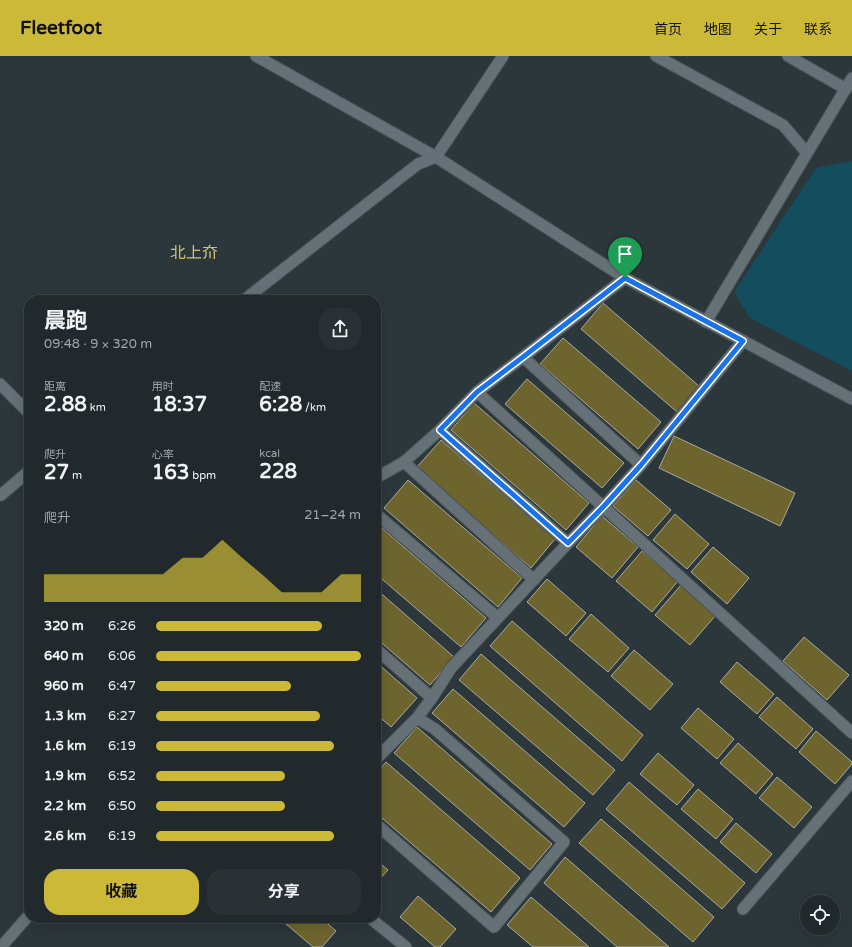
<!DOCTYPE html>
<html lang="zh">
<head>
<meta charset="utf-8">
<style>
  :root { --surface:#21292c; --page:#293134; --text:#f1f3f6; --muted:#a2a6a9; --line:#3e4548; --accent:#cdb938 }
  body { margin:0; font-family:"Varela Round","Noto Sans SC",sans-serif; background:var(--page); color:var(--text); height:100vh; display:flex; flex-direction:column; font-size:15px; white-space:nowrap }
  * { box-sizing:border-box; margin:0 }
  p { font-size:13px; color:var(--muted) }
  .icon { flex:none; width:22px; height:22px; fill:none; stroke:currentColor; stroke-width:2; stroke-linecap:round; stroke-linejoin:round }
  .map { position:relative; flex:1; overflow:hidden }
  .details { position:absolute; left:24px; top:239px; width:357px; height:628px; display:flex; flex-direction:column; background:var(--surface); border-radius:16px; box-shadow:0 4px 16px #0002,0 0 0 1px var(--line) }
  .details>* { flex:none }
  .controls { position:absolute; left:800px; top:839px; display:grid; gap:8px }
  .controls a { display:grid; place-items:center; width:40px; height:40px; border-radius:50%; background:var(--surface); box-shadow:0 4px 16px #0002,0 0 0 1px var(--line); font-size:20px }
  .pin { position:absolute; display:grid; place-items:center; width:34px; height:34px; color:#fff; margin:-41px -17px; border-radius:50% 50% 50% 0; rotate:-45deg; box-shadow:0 0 4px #0007 }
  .pin .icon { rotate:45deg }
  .round { display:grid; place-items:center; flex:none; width:42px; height:42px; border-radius:16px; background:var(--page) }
  .head { display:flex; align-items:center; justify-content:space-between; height:68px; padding:0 20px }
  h1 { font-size:22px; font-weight:700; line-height:30px }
  .figures { display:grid; grid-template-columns:repeat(3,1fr); gap:6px; height:68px; padding:4px 20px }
  .figures div { display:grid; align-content:center }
  .figures b { font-size:20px; font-weight:700 }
  .figures small { font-size:11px; font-weight:400 }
  .figures p { font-size:11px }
  .chart { height:112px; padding:8px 20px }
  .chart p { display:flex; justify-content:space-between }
  .chart svg { width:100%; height:72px; margin-top:4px; fill:var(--accent); opacity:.7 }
  .primary-button { display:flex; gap:8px; margin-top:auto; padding:8px 20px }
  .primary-button a { flex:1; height:46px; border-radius:16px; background:var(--accent); color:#111; font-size:16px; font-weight:700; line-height:46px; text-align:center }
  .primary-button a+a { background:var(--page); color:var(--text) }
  ul { padding:0 20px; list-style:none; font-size:13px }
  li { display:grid; grid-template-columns:64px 48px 1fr; align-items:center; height:30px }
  li i { height:10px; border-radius:5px; background:var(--accent) }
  header { display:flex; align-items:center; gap:24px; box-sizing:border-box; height:56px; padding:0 20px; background:var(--accent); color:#111 }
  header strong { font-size:19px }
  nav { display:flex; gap:22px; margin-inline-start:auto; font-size:14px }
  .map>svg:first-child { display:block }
</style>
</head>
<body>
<header>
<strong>Fleetfoot</strong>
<nav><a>首页</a><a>地图</a><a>关于</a><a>联系</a></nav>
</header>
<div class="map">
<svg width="852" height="891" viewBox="0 0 852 891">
  <rect width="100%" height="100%" fill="#2c373b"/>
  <path fill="#144d5d" d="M852 105V315L750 262 734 236 816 112Z"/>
  <path fill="#6e652e" stroke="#aaa99d" d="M603 247 699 330 677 356 581 273Z
    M563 282 661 366 638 393 540 308Z
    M527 323 624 407 602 432 505 348Z
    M474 347 589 447 566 474 451 374Z
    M674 380 795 437 780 470 659 412Z
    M441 384 555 483 531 512 416 412Z
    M408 424 522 522 498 551 384 452Z
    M636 424 671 454 648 480 613 450Z
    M675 458 709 488 687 513 653 484Z
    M602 460 638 491 612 522 576 491Z
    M376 467 486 562 461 591 376 518Z
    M713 491 749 522 727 548 691 516Z
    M642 495 678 525 652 556 616 525Z
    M547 523 586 557 566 580 527 546Z
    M681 529 716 559 690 589 655 559Z
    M376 533 454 601 430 629 376 582Z
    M591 558 629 592 608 616 569 583Z
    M512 565 643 679 622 705 490 590Z
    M804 581 849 619 827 644 783 605Z
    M634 594 673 628 650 654 611 620Z
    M481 598 615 714 593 739 459 624Z
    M376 606 417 642 391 671 376 658Z
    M737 606 774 638 757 658 720 626Z
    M453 633 585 747 564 771 432 657Z
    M777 641 813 673 796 693 759 661Z
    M698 652 734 683 717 703 681 672Z
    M417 671 552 788 530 814 394 697Z
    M816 675 852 706V708L835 728 799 696Z
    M738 687 773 718 756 738 720 707Z
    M658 697 694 729 677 749 640 718Z
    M386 706 520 822 491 856 376 757V717Z
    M777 721 812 751 794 772 759 742Z
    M629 726 745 827 722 853 606 753Z
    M698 733 733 763 716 783 681 753Z
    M601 763 714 861 693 886 579 787Z
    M736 767 772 798 756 817 720 786Z
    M565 801 669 891H617L544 827Z
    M376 804 388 814 376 827Z
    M418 840 456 873 440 891H435L400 861Z
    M531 841 589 891H533L507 869Z
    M279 862H321L336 875 322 891H313Z"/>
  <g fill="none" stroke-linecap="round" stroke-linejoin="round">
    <g stroke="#495256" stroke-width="13">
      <path id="minor" d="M656 0 783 69 807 97
        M788 0 846 33
        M244 244 418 108 436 101 503 0
        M706 266 852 22
        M523 301 641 409
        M0 328 29 357
        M477 336 852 677
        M440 374 568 487
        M404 406 534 524
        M376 422 404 406 440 374 477 336 523 301 625 222
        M1 439 29 415
        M376 458 498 562
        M376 593 432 642
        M376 703 417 662 432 642 451 612 568 487 604 450 641 409 743 285
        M376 768 494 871 564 786 435 673 417 662
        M743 853 852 725
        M370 862 406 891
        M1 891 29 859"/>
    </g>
    <g stroke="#495256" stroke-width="13">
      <path id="tertiary" d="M256 0 436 101 625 222 852 343"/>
    </g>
    <use href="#minor" stroke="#657176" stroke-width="11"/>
    <use href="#tertiary" stroke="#657176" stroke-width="11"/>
  </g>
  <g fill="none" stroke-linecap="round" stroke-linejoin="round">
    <g stroke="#fff" stroke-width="8">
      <path id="route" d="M625 222 743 285 641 409 604 450 568 487 440 374 477 336 523 301Z"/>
    </g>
    <use href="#route" stroke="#1a73e8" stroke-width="5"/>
  </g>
  <g text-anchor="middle" stroke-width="3.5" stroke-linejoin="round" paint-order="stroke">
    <g font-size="16" fill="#cdc072" stroke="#2c373b">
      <text x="194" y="202">北上夼</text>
    </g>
  </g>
</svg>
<div class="controls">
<a><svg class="icon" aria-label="locate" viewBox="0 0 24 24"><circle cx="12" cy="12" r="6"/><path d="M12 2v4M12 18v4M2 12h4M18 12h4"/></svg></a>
</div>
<div class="pin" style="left:625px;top:222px;background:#1e9e55"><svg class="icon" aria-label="arrive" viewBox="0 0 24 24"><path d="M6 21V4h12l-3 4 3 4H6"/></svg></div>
<section class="details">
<div class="head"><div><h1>晨跑</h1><p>09:48 · 9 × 320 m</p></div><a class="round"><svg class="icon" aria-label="share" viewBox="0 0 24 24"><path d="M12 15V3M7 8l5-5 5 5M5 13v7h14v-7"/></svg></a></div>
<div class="figures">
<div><p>距离</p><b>2.88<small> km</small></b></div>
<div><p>用时</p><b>18:37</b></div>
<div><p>配速</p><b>6:28<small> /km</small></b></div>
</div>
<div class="figures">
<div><p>爬升</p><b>27<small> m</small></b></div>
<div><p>心率</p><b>163<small> bpm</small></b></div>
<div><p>kcal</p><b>228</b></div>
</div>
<div class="chart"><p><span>爬升</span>21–24 m</p>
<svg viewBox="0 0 160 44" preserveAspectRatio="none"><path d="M0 44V27L10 27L20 27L30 27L40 27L50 27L60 27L70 17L80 17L90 6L100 17L110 27L120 38L130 38L140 38L150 27L160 27V44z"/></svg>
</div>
<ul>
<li><b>320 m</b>6:26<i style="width:81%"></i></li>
<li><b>640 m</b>6:06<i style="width:100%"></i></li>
<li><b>960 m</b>6:47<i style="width:66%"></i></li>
<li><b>1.3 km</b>6:27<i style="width:80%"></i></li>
<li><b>1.6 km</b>6:19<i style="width:87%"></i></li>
<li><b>1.9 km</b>6:52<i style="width:63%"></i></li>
<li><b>2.2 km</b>6:50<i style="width:63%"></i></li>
<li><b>2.6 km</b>6:19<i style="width:87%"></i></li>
</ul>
<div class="primary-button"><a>收藏</a><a>分享</a></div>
</section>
</div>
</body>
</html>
